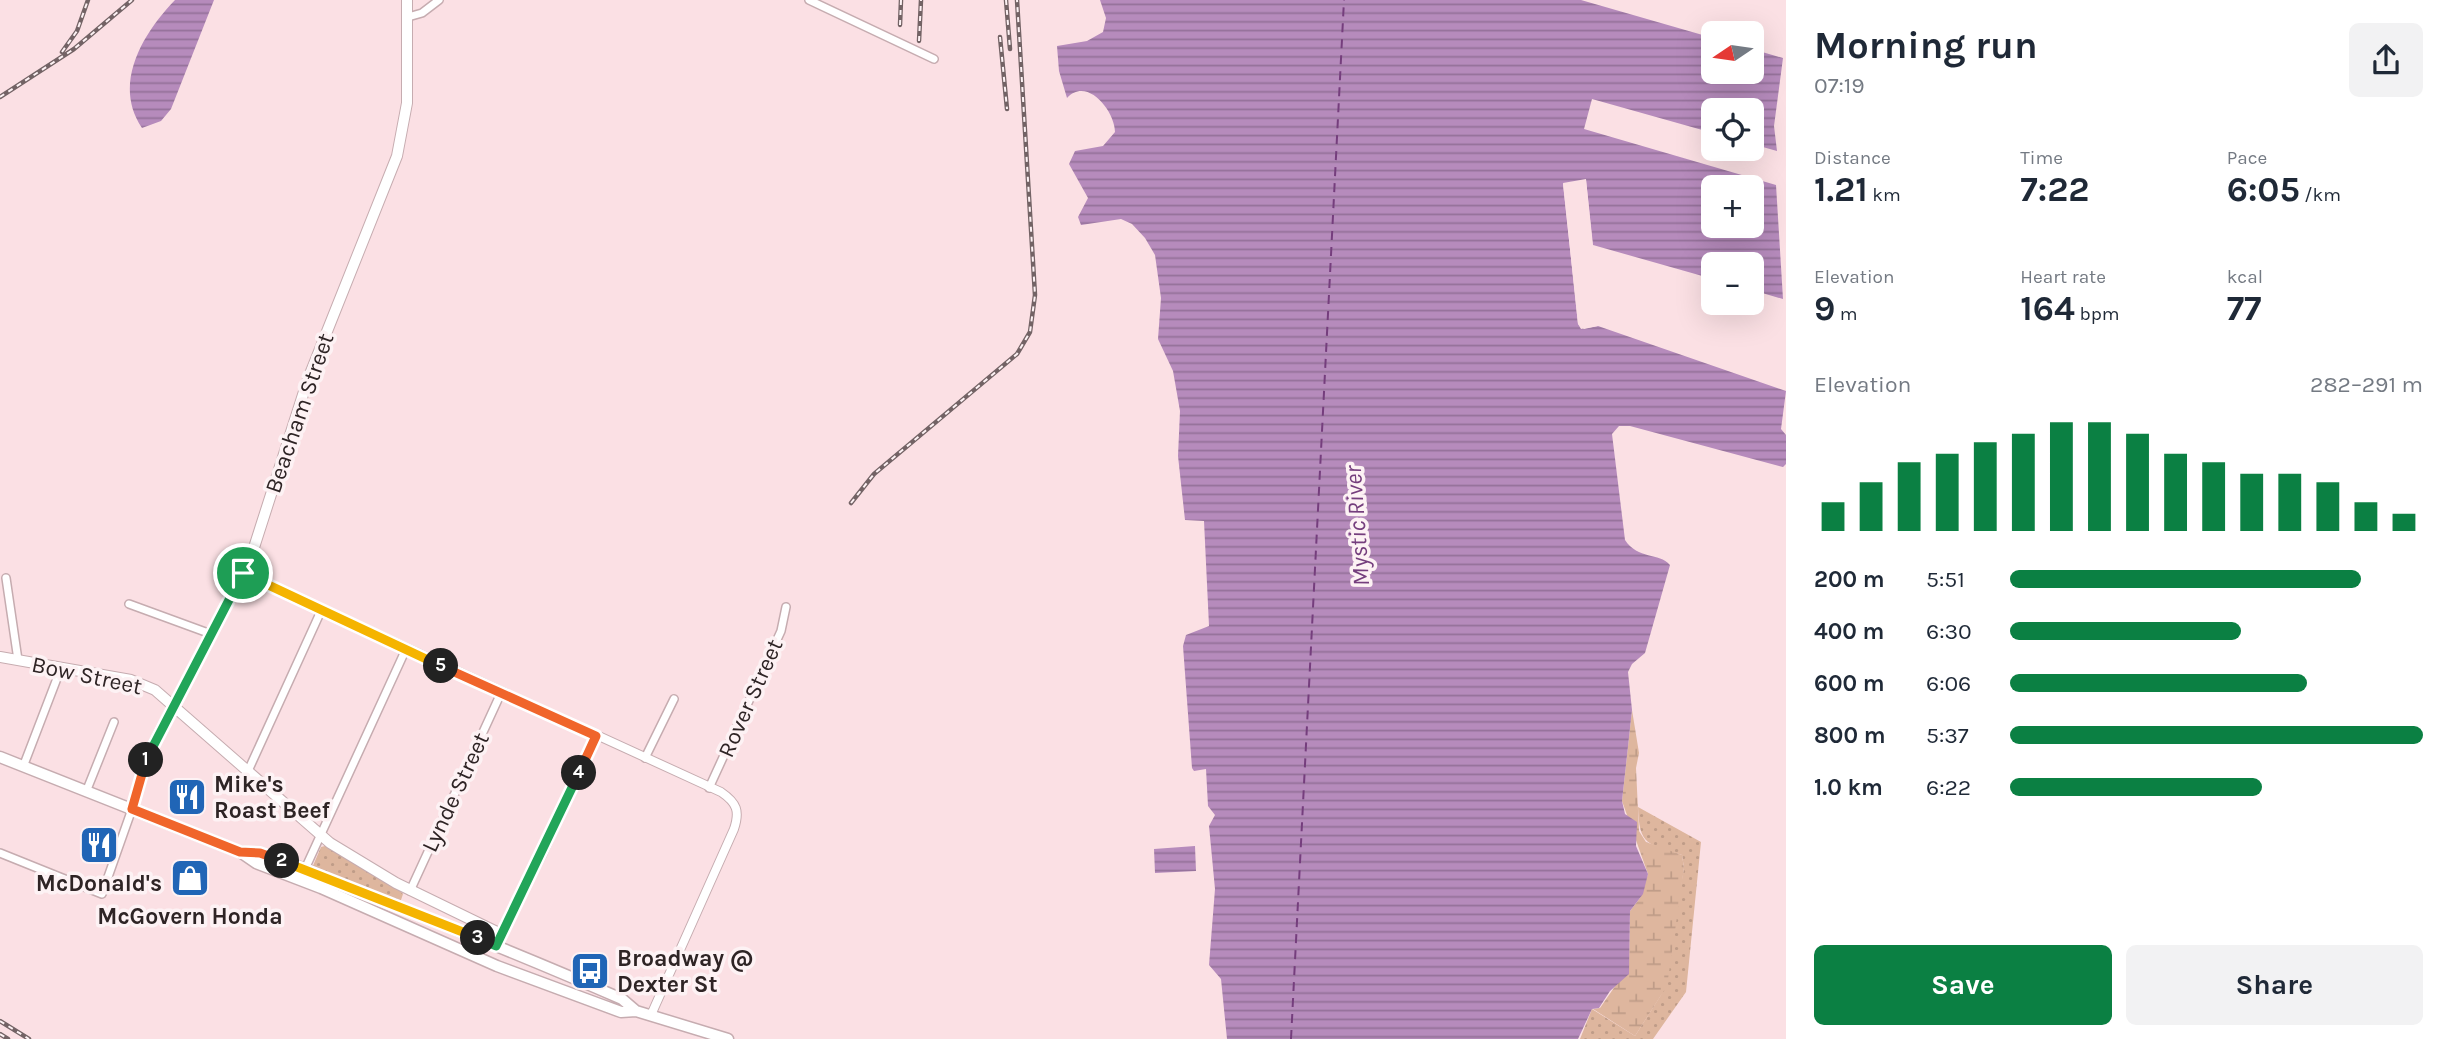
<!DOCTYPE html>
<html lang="en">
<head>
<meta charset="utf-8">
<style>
  :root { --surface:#fff; --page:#f2f2f3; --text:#1f2937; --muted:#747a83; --accent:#0b8043 }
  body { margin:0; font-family:Karla,sans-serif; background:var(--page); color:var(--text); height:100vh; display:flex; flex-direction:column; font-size:26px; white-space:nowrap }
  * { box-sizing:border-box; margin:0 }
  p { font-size:23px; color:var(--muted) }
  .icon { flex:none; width:38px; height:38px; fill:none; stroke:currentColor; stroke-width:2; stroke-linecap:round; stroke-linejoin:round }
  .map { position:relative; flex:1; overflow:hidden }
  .details { display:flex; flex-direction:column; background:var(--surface); width:665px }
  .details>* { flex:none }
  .needle { width:46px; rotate:257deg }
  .tools { position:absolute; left:1701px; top:21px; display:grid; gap:14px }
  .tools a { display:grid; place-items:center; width:63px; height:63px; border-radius:10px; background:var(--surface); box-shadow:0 7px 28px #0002; font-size:35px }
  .pin { position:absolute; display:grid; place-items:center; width:60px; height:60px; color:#fff; margin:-30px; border:4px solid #fff; border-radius:50%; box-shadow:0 2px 7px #0007 }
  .km { position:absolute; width:35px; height:35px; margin:-18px; border-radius:50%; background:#222; color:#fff; font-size:19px; line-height:35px; text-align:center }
  .round { display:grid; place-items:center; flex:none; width:74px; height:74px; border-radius:10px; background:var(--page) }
  .head { display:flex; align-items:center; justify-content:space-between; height:119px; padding:0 28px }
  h1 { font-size:38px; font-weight:700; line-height:52px }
  .metrics { display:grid; grid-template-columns:repeat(3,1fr); gap:10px; height:119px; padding:7px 28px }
  .metrics div { display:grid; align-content:center }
  .metrics b { font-size:35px; font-weight:700 }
  .metrics small { font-size:19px; font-weight:400 }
  .metrics p { font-size:19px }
  .chart { height:196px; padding:14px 28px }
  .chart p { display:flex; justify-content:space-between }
  .chart svg { width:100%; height:126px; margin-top:7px; stroke:var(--accent); stroke-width:6 }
  .cta { display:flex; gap:14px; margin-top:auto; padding:14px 28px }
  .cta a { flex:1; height:80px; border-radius:10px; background:var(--accent); color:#fff; font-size:28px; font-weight:700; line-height:80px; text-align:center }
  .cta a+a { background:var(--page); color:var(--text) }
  ul { padding:0 28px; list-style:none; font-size:23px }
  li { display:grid; grid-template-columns:112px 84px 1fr; align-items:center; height:52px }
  li i { height:18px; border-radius:9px; background:var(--accent) }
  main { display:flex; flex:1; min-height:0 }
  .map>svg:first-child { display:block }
</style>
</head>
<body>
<main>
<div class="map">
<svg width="1786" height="1039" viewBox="0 0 1786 1039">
  <defs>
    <pattern id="green-dots" width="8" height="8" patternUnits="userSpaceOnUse" patternTransform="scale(1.75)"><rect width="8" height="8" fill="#deb69e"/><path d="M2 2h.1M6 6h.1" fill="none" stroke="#bf9c88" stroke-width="1.8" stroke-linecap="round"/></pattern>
    <pattern id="wetland-marsh" width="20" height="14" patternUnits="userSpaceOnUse" patternTransform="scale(1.75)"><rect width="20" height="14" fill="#deb69e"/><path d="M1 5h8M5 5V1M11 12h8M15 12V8" fill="none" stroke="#bf9c88"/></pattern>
    <pattern id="water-rules" width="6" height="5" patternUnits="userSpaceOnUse" patternTransform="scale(1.75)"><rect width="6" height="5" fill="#b68bbc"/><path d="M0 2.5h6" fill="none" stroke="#947199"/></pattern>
  </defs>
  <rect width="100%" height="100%" fill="#fbe0e4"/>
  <path fill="url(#green-dots)" d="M1638 807 1701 842 1686 992 1653 1039H1580L1592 1009 1635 1036 1661 995 1684 868 1682 855C1648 844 1639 846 1638 807Z
    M325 846 399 890 403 894 400 903 312 868 321 847Z"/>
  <path fill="url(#wetland-marsh)" d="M1632 710 1639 753 1636 768 1639 831 1646 842 1682 855 1684 868 1667 986 1635 1036 1593 1009 1600 1008 1629 966 1630 911 1640 898 1648 874 1622 801Z"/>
  <path fill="url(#water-rules)" fill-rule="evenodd" d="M175 0H214L171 109 161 121 142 128C112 84 143 33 175 0Z
    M1100 0H1581L1713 38V72H1752V49L1783 58 1774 126 1777 151 1752 144V110H1713V133L1592 99 1584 129 1776 185 1783 299 1752 290V264H1713V279L1593 245 1586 180 1563 184 1578 324 1584 329 1598 326 1786 391 1781 429 1786 435V464L1783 467 1630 426H1619L1612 434 1625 540C1638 560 1659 552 1670 565L1645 653 1632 664 1628 672 1632 710 1622 801 1625 814 1637 822 1636 846 1648 874 1643 894 1630 911 1629 974 1610 991 1599 1008 1592 1009 1578 1039H1227L1221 979 1209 965 1215 889 1209 826 1215 815 1208 806 1206 769 1194 771 1192 768 1183 646 1186 635 1209 626 1204 521 1185 520 1178 456 1180 411 1173 371 1158 339 1161 298 1155 255 1145 238 1132 224 1121 219 1081 225 1078 217 1088 198 1069 164 1075 151 1103 146 1115 132C1115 111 1087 76 1067 98L1059 71 1057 46 1087 41 1103 32 1106 18ZM1713 187H1752V226H1713Z
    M1195 846 1196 871 1155 873 1154 849Z"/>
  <path fill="#fbe0e4" d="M1586 179 1593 249 1589 246 1583 183 1567 186 1581 323 1598 322V326L1581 329 1578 324 1563 183Z"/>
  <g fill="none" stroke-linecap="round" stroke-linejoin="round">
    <path stroke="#753e7d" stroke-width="2" stroke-dasharray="9 7" stroke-linecap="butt" d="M1291 1039 1344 0"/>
    <g stroke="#c6acb0" stroke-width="10">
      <path id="minor" d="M809 0 934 59
        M408 17 422 13 439 0
        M6 578 18 660
        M129 604 211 634
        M645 758 674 699
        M23 767 61 668
        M248 771 321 611
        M709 788 781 631 786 607
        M86 792 114 722
        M0 853 102 894 132 809
        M305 869 406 649
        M410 891 501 693
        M501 934 542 855 596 736"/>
    </g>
    <g stroke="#c6acb0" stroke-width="10">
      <path id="tertiary" d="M243 573 721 792C737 803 740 811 734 829L651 1015"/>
    </g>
    <g stroke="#c6acb0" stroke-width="12">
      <path id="secondary" d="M0 657 131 680 155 690 330 843 396 883 501 934 496 946
        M132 809 147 756 250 560 308 379 397 156 407 103V0"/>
    </g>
    <g stroke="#c6acb0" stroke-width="13">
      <path id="primary" d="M0 757 240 852 256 863 321 888 497 966 621 1012 636 1011 728 1039
        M241 852C280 854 316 875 353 889 443 924 533 960 622 999L636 1011"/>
    </g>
    <use href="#minor" stroke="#fff" stroke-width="7"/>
    <use href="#tertiary" stroke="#fff" stroke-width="8"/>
    <use href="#secondary" stroke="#fff" stroke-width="10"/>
    <use href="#primary" stroke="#fff" stroke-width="10"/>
    <g stroke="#736365" stroke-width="4.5">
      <path id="rail" d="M1006 0 1010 49
        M900 25 901 0
        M1000 37 1007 109
        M919 41 921 0
        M62 52 77 31 88 0
        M0 97 74 49 132 0
        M851 503 874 474 1017 354 1030 332 1035 295 1017 0
        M0 1021 29 1039
        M0 1034 8 1039"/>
    </g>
    <use href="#rail" stroke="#fdf2f4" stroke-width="2" stroke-dasharray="5" stroke-linecap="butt"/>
  </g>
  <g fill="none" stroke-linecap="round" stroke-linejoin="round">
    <g stroke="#fff" stroke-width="14">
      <path id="split-1" d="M146 760 243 573"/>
    </g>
    <g stroke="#fff" stroke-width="14">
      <path id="split-2" d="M146 760 132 809 240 852 260 853 282 861"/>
    </g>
    <g stroke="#fff" stroke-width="14">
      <path id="split-3" d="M282 861 478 938"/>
    </g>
    <g stroke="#fff" stroke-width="14">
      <path id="split-4" d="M478 938 496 946 579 773"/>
    </g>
    <g stroke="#fff" stroke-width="14">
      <path id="split-5" d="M441 666 596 736 579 773"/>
    </g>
    <g stroke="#fff" stroke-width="14">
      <path id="split-6" d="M243 573 441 666"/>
    </g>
    <use href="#split-1" stroke="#22a559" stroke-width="9"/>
    <use href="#split-2" stroke="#f0652b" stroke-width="9"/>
    <use href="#split-3" stroke="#f5b400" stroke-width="9"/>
    <use href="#split-4" stroke="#22a559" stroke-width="9"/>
    <use href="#split-5" stroke="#f0652b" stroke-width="9"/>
    <use href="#split-6" stroke="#f5b400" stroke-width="9"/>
  </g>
  <defs>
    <g id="restaurant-square" transform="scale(2.0125)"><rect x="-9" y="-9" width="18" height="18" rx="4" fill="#2065b6" stroke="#fdf2f4"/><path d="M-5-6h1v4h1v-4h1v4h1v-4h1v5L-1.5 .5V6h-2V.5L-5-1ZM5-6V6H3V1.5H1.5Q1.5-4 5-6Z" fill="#fff"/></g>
    <g id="shop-square" transform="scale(2.0125)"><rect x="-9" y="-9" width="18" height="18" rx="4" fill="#2065b6" stroke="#fdf2f4"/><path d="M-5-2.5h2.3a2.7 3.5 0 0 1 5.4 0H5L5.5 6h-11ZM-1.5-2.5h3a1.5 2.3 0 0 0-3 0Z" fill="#fff"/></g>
    <g id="bus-square" transform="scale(2.0125)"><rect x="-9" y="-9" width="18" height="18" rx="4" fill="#2065b6" stroke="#fdf2f4"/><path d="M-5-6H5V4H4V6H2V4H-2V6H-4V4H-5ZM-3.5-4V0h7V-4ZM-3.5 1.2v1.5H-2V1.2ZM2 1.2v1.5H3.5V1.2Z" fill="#fff"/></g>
  </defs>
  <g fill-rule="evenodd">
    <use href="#restaurant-square" x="187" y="797"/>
    <use href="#restaurant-square" x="99" y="845"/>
    <use href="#shop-square" x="190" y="878"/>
    <use href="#bus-square" x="590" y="971"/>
  </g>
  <g text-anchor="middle" stroke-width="7" stroke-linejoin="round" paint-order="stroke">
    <g font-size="23" fill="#2e2425" stroke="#fdf2f4">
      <text transform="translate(299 413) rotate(-71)" y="8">Beacham Street</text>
      <text transform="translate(87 675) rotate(12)" y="8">Bow Street</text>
      <text transform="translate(750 698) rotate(-66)" y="8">Rover Street</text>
      <text transform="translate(455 792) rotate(-65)" y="8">Lynde Street</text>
    </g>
    <g font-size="23" font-weight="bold" fill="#2e2425" stroke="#fdf2f4" text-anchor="start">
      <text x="214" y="792">Mike's<tspan x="214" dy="26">Roast Beef</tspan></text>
      <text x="99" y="891" text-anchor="middle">McDonald's</text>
      <text x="190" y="924" text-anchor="middle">McGovern Honda</text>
      <text x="617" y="966">Broadway @<tspan x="617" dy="26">Dexter St</tspan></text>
    </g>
    <g font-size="24" font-style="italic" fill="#753e7d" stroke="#fdf2f4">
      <text transform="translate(1357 526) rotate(-94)" y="8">Mystic River</text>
    </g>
  </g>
</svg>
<div class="tools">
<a><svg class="needle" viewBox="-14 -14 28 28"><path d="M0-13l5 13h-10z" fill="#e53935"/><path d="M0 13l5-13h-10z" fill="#747a83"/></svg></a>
<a><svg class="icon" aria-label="locate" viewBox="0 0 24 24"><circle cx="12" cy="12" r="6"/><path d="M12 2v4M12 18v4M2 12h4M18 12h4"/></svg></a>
<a>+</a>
<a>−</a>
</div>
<div class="pin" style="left:243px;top:573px;background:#1e9e55"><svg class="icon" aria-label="arrive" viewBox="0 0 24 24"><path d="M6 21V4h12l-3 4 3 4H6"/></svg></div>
<b class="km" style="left:146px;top:760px">1</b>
<b class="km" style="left:282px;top:861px">2</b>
<b class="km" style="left:478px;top:938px">3</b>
<b class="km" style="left:579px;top:773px">4</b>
<b class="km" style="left:441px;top:666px">5</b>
</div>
<section class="details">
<div class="head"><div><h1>Morning run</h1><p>07:19</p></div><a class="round"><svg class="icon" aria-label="share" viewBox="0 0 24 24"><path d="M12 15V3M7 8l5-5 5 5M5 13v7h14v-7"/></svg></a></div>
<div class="metrics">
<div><p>Distance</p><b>1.21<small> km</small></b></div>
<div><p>Time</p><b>7:22</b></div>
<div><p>Pace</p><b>6:05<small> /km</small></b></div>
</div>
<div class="metrics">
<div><p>Elevation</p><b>9<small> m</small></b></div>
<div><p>Heart rate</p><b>164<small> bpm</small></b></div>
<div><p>kcal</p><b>77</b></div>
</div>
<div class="chart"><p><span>Elevation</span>282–291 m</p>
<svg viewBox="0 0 160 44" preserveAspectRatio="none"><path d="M5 44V34M15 44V27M25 44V20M35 44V17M45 44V13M55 44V10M65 44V6M75 44V6M85 44V10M95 44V17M105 44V20M115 44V24M125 44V24M135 44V27M145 44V34M155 44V38"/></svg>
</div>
<ul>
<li><b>200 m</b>5:51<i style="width:85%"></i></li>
<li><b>400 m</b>6:30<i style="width:56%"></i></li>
<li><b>600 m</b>6:06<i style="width:72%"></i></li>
<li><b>800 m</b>5:37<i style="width:100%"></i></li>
<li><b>1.0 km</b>6:22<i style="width:61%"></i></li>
</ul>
<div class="cta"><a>Save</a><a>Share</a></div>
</section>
</main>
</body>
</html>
